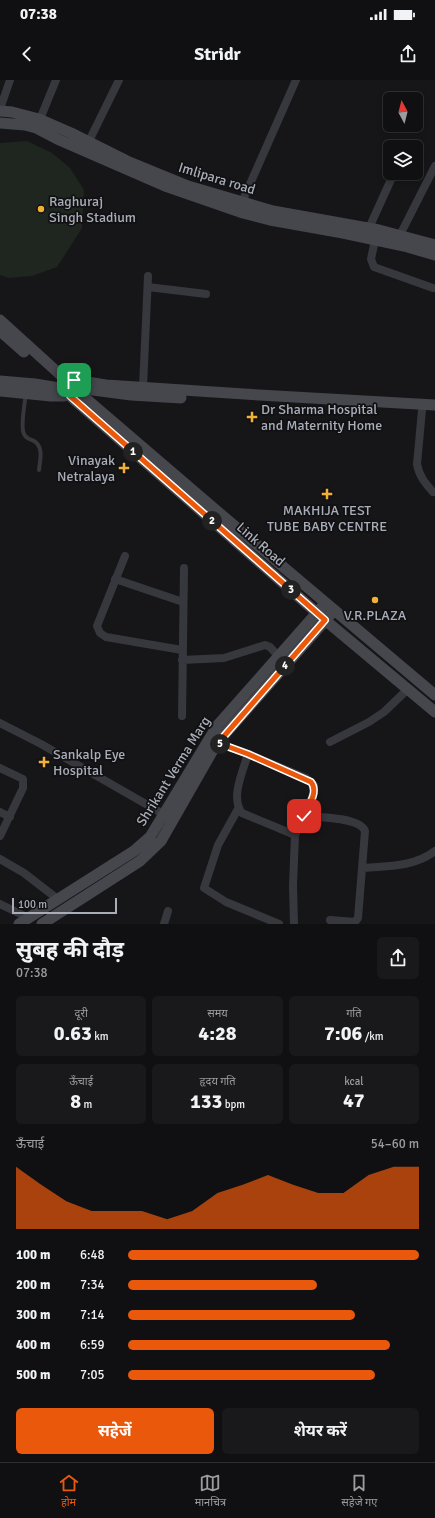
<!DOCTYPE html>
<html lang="hi">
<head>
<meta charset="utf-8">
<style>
  :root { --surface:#101012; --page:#19191b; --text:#f1f3f6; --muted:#9c9d9f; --line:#303032; --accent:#ea580c }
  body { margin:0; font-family:Signika,"Noto Sans Devanagari",sans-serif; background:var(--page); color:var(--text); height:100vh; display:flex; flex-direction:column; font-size:15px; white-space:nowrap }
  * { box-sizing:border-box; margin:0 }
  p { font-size:13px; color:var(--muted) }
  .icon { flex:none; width:22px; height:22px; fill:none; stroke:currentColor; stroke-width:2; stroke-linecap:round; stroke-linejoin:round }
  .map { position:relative; height:844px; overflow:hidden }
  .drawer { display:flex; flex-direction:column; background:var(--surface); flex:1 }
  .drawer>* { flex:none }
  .needle { width:26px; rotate:353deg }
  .fabs { position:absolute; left:383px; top:12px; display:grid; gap:8px }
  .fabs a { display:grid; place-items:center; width:40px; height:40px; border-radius:6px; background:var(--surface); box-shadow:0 2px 6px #0003,0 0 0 1px var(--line); font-size:20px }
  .scale { position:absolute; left:12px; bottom:10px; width:105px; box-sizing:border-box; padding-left:4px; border:2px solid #a8adb8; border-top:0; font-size:11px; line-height:14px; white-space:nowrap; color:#a8adb8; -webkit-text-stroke:3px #111113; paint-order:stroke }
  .pin { position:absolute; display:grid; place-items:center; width:34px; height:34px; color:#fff; margin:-17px; border-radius:8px; box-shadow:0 2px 6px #0006 }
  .km { position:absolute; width:20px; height:20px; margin:-10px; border-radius:50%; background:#222; color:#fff; font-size:11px; line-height:20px; text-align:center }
  .round { display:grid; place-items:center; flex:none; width:42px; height:42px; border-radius:6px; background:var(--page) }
  .head { display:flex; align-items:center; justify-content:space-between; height:68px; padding:0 16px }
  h1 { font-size:22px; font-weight:700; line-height:30px }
  .figures { display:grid; grid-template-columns:repeat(3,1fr); gap:6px; height:68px; padding:4px 16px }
  .figures div { display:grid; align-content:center; border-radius:6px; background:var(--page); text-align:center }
  .figures b { font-size:20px; font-weight:700 }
  .figures small { font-size:11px; font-weight:400 }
  .figures p { font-size:11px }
  .chart { height:112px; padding:8px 16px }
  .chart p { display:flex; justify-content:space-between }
  .chart svg { width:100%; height:72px; margin-top:4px; fill:var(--accent); opacity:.7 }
  .button { display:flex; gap:8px; margin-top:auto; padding:8px 16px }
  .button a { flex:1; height:46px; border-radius:6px; background:var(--accent); color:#fff; font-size:16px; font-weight:700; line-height:46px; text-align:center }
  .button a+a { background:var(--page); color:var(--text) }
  ul { padding:0 16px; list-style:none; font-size:13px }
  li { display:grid; grid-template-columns:64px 48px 1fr; align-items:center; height:30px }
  li i { height:10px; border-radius:5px; background:var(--accent) }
  .status { display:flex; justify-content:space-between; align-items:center; height:28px; padding:0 20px; background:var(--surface); direction:ltr }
  .status svg { height:11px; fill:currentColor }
  header { display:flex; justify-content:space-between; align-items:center; height:52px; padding:0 16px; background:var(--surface); font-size:18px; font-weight:700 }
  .dock { display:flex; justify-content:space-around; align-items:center; height:56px; border-top:1px solid var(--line); background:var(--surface); font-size:11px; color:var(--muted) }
  .dock a { display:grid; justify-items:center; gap:2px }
  .dock .current { color:var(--accent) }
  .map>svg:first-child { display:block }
</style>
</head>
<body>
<div class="status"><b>07:38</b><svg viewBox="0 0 49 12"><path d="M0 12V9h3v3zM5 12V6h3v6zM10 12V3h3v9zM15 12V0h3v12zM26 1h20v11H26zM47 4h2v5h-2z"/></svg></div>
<header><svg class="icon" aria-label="back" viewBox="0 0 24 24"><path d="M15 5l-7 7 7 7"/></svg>Stridr<svg class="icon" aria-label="share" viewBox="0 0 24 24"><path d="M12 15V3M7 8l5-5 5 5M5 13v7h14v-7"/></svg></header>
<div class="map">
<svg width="435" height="844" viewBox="0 0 435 844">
  <rect width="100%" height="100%" fill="#161618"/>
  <path fill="#1e261f" d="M27 61 52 73 70 88 84 110 82 148 57 187 32 196 9 198 0 195V63Z"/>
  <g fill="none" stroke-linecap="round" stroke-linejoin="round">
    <path stroke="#37383d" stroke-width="4" d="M26 313C25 322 20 347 24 354 26 359 30 359 34 361 44 367 40 380 39 390"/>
    <path stroke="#37383d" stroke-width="8" d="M0 29 10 0
      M38 44 56 0
      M89 61 119 0
      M409 67 410 65
      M242 122 296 0
      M369 148 394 93
      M400 155 435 86
      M375 160 371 179 374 187 433 208
      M148 207 206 214
      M143 307 148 196
      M422 330 417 384C419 396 425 403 433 412
      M125 476 97 546 100 553 106 557 182 570
      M115 499 183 522
      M182 580 224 578 265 565 270 567 278 576
      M182 636 184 488
      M0 643 41 664 165 735
      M330 662 369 642 384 632 408 609
      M217 663 248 674 306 698 314 705V713L295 755 293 805 294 844
      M248 674C243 691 230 718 242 733L295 755
      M0 688 23 699V708L0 756
      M238 729 218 765 204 808 226 822 279 844
      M0 732 10 737
      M304 736C317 737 360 737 365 751L358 838 355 842 330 840
      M0 779 24 793 59 820
      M362 788C388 786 414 787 435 771
      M0 824 29 838
      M164 844 168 831"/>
    <path stroke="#45474d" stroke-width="11" d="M0 31 12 32 39 39 71 53 127 81 188 106 273 131 379 150 435 165
      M0 43 25 45 36 48 57 59 165 106 243 133 270 140 343 153 404 166 435 175
      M0 240 65 299
      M0 251 24 272
      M74 300 106 305 259 315 435 325
      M0 301 35 304 59 308
      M78 308 131 315 181 318
      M0 311 51 316H64
      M77 311 224 437 435 615
      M70 316 325 540 435 632
      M19 844 134 771 150 757 217 646 322 527
      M42 844 140 781 161 761 217 663 330 535"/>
  </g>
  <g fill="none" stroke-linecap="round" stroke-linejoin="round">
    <g stroke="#fff" stroke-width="8">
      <path id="route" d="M74 300 78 308 75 314 70 316 325 540 218 663 248 674 311 702C319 712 308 726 304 736"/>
    </g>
    <use href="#route" stroke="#ea580c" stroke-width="5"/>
  </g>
  <g fill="#f2b134" stroke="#111113" stroke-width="1.5">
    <circle cx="41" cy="129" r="4"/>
    <path d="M250 331h4v4h4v4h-4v4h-4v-4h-4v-4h4z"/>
    <path d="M122 382h4v4h4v4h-4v4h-4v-4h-4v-4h4z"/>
    <path d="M325 408h4v4h4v4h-4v4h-4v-4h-4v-4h4z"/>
    <circle cx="375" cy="520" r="4"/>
    <path d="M42 676h4v4h4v4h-4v4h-4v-4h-4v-4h4z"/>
  </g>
  <g text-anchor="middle" stroke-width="3.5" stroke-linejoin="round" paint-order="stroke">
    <g font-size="14" fill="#a8adb8" stroke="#111113">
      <text transform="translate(217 98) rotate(17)" y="5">Imlipara road</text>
      <text transform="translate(261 464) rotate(41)" y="5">Link Road</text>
      <text transform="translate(173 691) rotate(-58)" y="5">Shrikant Verma Marg</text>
    </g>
    <g font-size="14" fill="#a8adb8" stroke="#111113" text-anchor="start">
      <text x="49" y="126">Raghuraj<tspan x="49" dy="16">Singh Stadium</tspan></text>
      <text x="261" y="334">Dr Sharma Hospital<tspan x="261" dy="16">and Maternity Home</tspan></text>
      <text x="115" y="385" text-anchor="end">Vinayak<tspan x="115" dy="16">Netralaya</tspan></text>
      <text x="327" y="435" text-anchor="middle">MAKHIJA TEST<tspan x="327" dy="16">TUBE BABY CENTRE</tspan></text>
      <text x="375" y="540" text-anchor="middle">V.R.PLAZA</text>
      <text x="53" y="679">Sankalp Eye<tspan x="53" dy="16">Hospital</tspan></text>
    </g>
  </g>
</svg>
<div class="fabs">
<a><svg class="needle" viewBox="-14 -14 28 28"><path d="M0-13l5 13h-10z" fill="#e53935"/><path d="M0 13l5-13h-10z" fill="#9c9d9f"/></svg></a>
<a><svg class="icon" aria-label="layers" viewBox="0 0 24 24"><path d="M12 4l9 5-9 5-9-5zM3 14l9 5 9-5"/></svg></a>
</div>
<div class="scale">100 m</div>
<div class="pin" style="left:74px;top:300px;background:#1e9e55"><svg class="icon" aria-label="arrive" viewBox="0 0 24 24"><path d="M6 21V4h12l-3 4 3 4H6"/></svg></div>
<div class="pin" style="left:304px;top:736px;background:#d93025"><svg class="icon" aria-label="check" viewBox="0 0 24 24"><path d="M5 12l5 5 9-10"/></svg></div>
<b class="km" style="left:133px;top:372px">1</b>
<b class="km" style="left:212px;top:441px">2</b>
<b class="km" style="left:291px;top:510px">3</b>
<b class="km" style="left:285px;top:586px">4</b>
<b class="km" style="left:220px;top:664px">5</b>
</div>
<section class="drawer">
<div class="head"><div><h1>सुबह की दौड़</h1><p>07:38</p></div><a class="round"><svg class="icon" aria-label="share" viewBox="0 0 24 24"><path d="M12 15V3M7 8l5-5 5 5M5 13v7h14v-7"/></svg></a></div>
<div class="figures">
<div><p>दूरी</p><b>0.63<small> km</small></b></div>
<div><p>समय</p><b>4:28</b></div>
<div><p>गति</p><b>7:06<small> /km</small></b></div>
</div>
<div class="figures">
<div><p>ऊँचाई</p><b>8<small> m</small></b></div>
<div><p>हृदय गति</p><b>133<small> bpm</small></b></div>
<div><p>kcal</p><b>47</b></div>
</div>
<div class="chart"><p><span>ऊँचाई</span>54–60 m</p>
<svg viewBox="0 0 160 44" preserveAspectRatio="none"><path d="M0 44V6L10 17L20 27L30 33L40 33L50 33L60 38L70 33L80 22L90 17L100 11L110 17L120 22L130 22L140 11L150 6L160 6V44z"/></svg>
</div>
<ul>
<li><b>100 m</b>6:48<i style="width:100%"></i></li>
<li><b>200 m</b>7:34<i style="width:65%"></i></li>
<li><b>300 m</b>7:14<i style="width:78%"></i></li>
<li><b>400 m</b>6:59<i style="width:90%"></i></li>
<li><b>500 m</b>7:05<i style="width:85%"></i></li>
</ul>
<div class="button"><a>सहेजें</a><a>शेयर करें</a></div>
</section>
<nav class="dock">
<a class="current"><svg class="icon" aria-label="home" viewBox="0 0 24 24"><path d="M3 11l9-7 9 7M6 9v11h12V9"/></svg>होम</a>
<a><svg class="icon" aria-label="map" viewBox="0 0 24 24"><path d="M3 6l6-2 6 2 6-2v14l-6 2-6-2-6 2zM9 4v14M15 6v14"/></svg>मानचित्र</a>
<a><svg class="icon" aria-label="saved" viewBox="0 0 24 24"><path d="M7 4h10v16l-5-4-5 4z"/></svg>सहेजे गए</a>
</nav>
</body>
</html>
